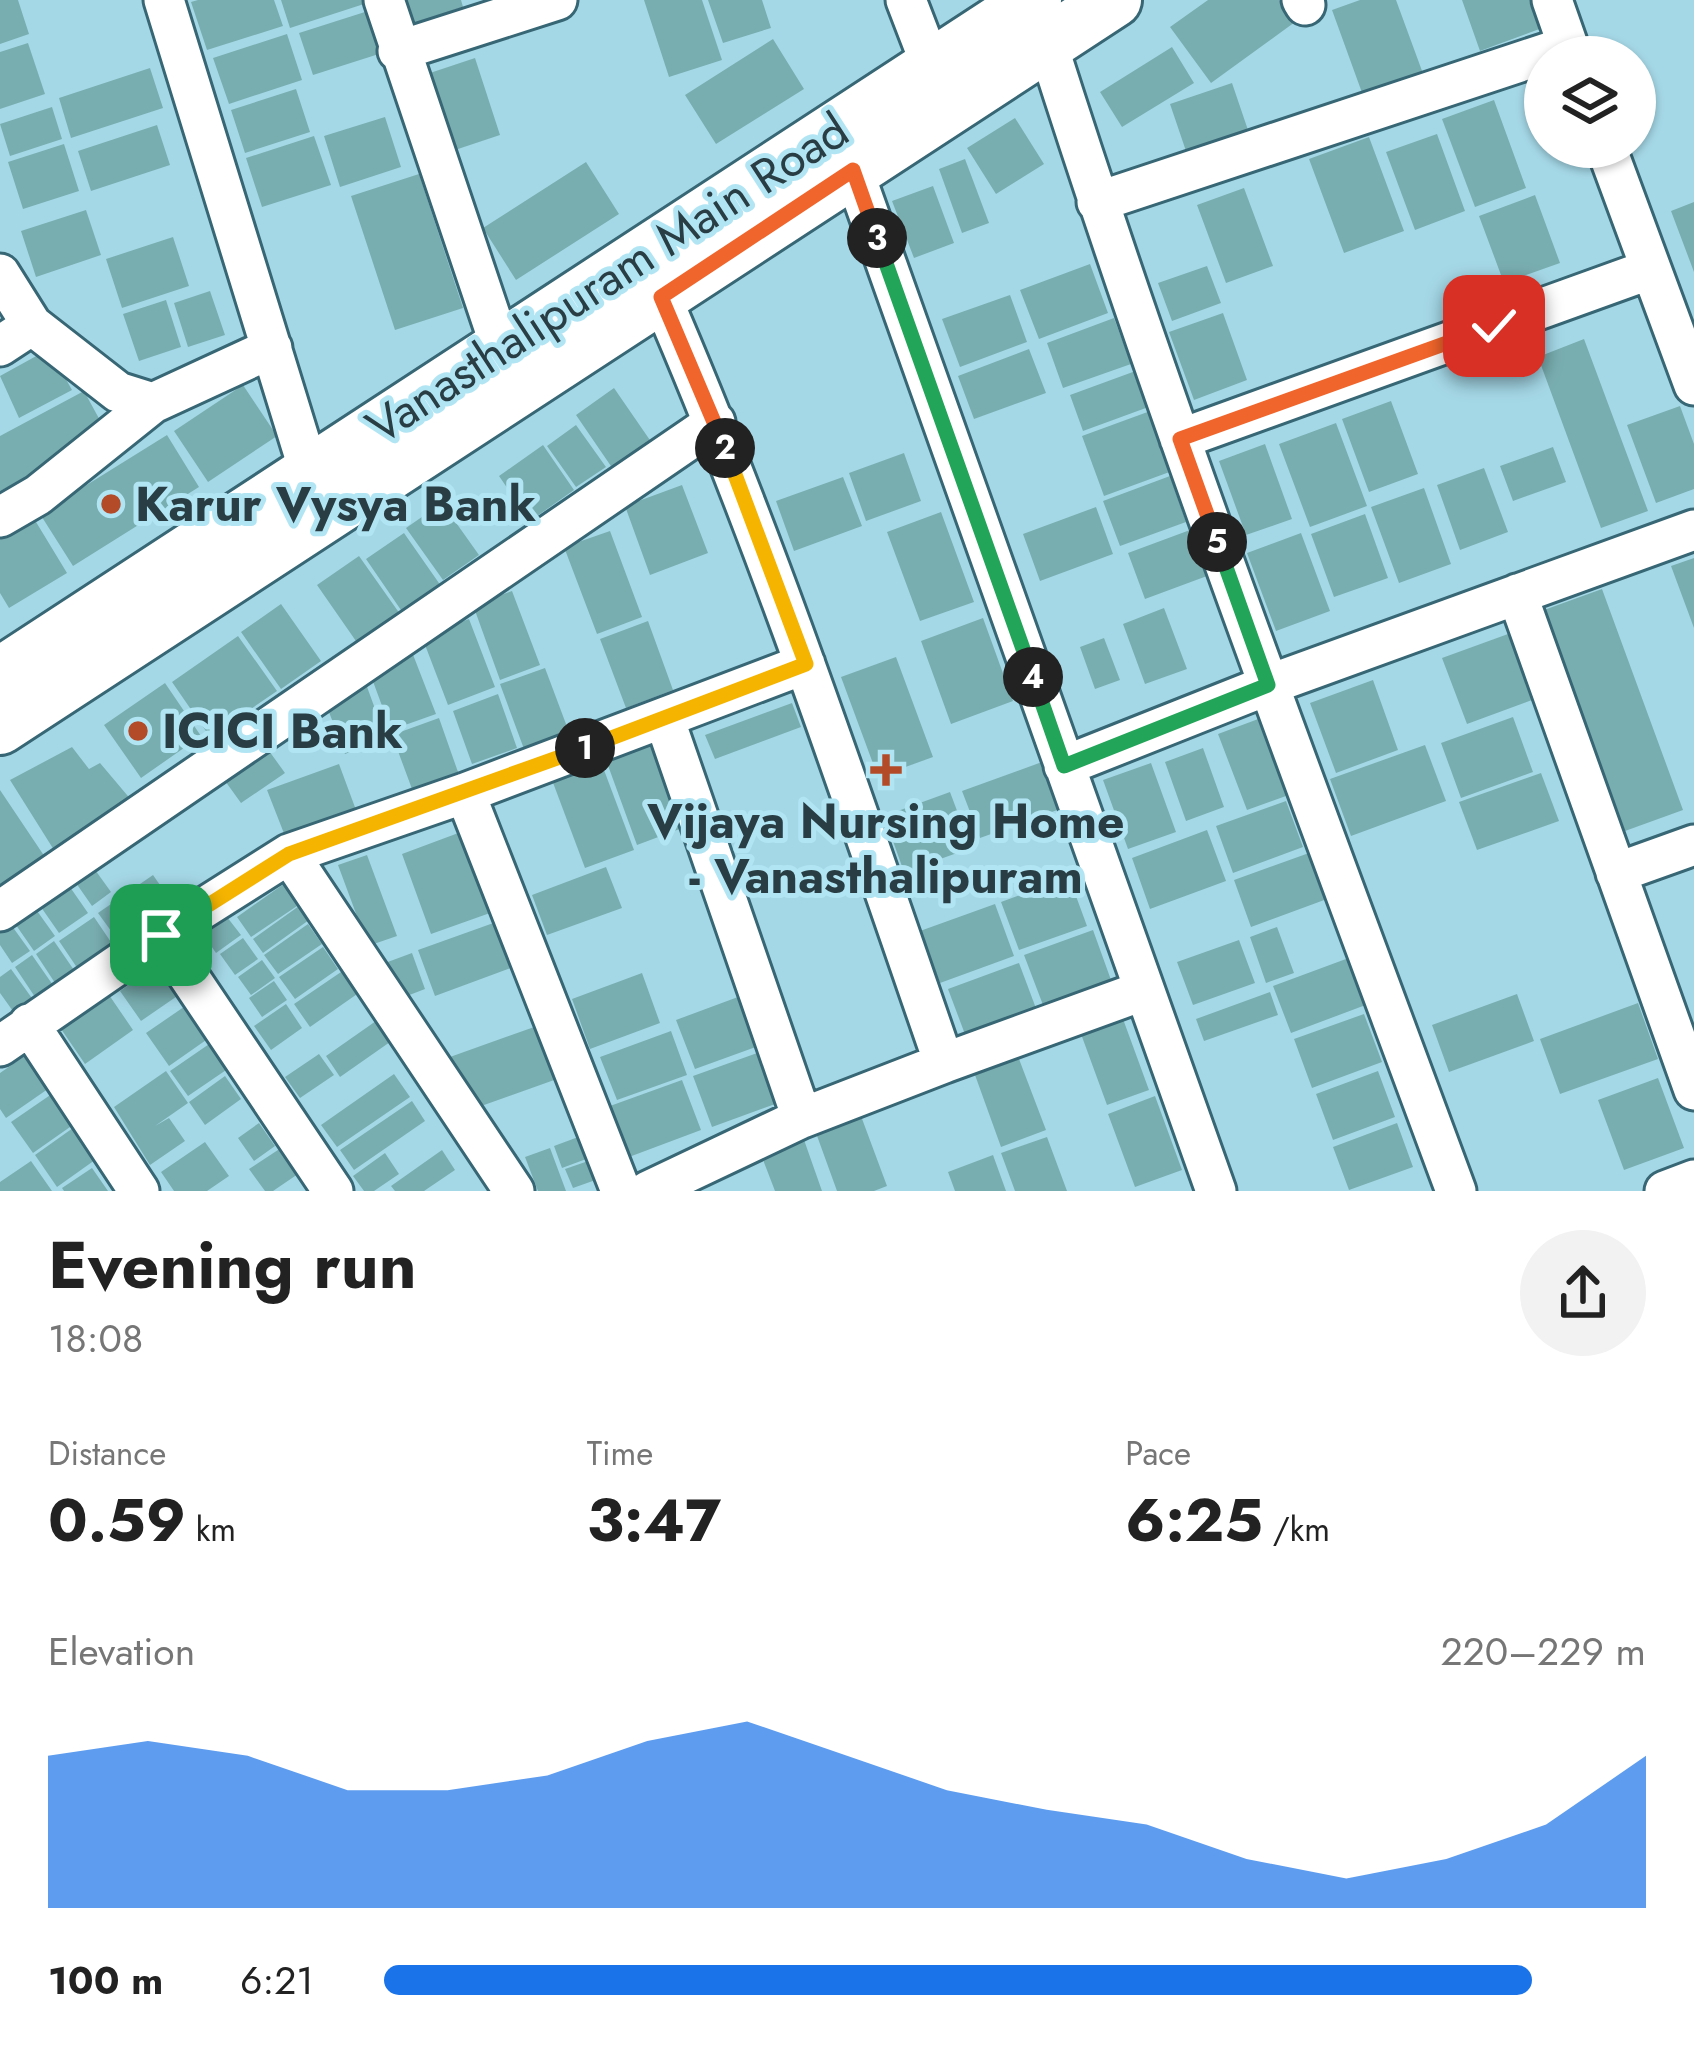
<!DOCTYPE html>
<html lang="en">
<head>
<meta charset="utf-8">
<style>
  :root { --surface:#fff; --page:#f2f2f2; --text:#222; --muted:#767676; --accent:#1a73e8 }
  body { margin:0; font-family:Jost,sans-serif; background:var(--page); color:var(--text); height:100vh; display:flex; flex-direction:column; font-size:45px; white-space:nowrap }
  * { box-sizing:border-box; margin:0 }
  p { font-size:39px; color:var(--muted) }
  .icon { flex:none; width:66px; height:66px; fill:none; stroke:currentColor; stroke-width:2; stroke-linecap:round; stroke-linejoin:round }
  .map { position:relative; height:1191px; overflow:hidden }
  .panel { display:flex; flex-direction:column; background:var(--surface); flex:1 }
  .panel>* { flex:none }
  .tools { position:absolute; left:1524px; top:36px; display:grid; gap:24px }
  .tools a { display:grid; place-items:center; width:132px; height:132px; border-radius:50%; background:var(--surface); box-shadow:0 3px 9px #0004; font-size:60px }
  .pin { position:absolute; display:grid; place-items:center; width:102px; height:102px; color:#fff; margin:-51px; border-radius:24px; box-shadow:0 6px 18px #0006 }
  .km { position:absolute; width:60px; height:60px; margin:-30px; border-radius:50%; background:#222; color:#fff; font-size:33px; line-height:60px; text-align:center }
  .round { display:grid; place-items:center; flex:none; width:126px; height:126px; border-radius:63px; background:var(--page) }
  .overview { display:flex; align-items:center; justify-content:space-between; height:204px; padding:0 48px }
  h1 { font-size:66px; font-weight:700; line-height:90px }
  .stats { display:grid; grid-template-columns:repeat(3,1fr); gap:18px; height:204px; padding:12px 48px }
  .stats div { display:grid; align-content:center }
  .stats b { font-size:60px; font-weight:700 }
  .stats small { font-size:33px; font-weight:400 }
  .stats p { font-size:33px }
  .chart { height:336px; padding:24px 48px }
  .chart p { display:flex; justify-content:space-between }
  .chart svg { width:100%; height:216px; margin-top:12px; fill:var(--accent); opacity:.7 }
  ul { padding:0 48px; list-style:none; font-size:39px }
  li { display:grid; grid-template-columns:192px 144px 1fr; align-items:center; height:90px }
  li i { height:30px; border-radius:15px; background:var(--accent) }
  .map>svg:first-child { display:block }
</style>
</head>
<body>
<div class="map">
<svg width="1694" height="1191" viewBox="0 0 1694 1191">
  <rect width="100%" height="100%" fill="#a5d8e7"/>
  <path fill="#79aeb0" d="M0 0H18L29 34 0 44Z
    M198 0H274L283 26 207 50 191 2Z
    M281 0H363L364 4 290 28Z
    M403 0H461L463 7 411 24Z
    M644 0H702L722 60 669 77Z
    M708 0H762L771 28 723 43Z
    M1208 0H1279L1295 22 1211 83 1170 27Z
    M1360 0H1396L1425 79 1365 101 1332 10Z
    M1462 0H1541L1550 25 1480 51Z
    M368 11 382 53 313 75 299 33Z
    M287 34 302 80 229 104 213 58Z
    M773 39 804 89 716 144 685 95Z
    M28 43 45 94 0 109V52Z
    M1172 47 1194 83 1122 127 1100 92Z
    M475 58 500 135 449 152 424 75Z
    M150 68 163 108 71 138 59 98Z
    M1232 83 1249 133 1187 154 1170 104Z
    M296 89 310 132 245 153 231 110Z
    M1494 100 1526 188 1475 207 1442 119Z
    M52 107 62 139 10 156 0 124Z
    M385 117 401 167 340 187 324 136Z
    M1015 118 1044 164 996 194 967 148Z
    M157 125 170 165 91 191 78 151Z
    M1437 134 1465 211 1415 230 1386 152Z
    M314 136 331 185 262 207 246 158Z
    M1369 137 1404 231 1344 253 1309 159Z
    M64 144 79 191 23 209 8 162Z
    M965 159 989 223 962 233 939 169Z
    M586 162 619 214 516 280 483 228Z
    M419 174 463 308 395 330 351 196Z
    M933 186 954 243 914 258 892 201Z
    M1244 188 1273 266 1226 283 1197 205Z
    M1535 195 1560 263 1504 283 1479 216Z
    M1694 202V272L1671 211Z
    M86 210 101 255 36 277 21 231Z
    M173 237 189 286 122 308 106 259Z
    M1090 264 1108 313 1039 339 1020 290Z
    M1207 266 1221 303 1172 321 1158 283Z
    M210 291 225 335 188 347 174 303Z
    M1010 295 1027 342 960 367 942 319Z
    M166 300 181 347 139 361 123 314Z
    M1223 313 1247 380 1194 400 1169 332Z
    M1114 318 1131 364 1063 388 1047 343Z
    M1584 339 1648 511 1601 528 1538 357Z
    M49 349 72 390 19 418 0 376Z
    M1029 349 1046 393 974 419 958 376Z
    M1141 369 1154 405 1083 431 1070 395Z
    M243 385 277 436 208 482 174 431Z
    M614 388 654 446 615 472 576 415Z
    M84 391 108 435 0 491V436Z
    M1391 401 1418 474 1369 492 1342 419Z
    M1680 406 1694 444V489L1656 503 1627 425Z
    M1153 410 1175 470 1104 496 1082 436Z
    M1336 423 1367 506 1310 527 1279 444Z
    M576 425 606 467 576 487 547 446Z
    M167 435 199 487 73 566 40 514Z
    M1265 444 1292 519 1246 535 1219 461Z
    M543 445 574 490 530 521 499 476Z
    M1553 447 1566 482 1513 501 1500 466Z
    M904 453 921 501 866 521 849 473Z
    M1484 468 1508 532 1460 550 1437 485Z
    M1170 476 1186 522 1120 546 1103 501Z
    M843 477 862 526 794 551 776 501Z
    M682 485 708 553 650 575 625 506Z
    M1424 488 1451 564 1399 583 1371 507Z
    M442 503 479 555 443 580 406 528Z
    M1096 507 1113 554 1040 581 1023 534Z
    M941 512 974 602 920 621 887 532Z
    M1365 514 1388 578 1334 597 1311 534Z
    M33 517 67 573 9 608 0 593V536Z
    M1190 530 1207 576 1145 599 1128 553Z
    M610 531 642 617 597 634 564 547Z
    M404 533 441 586 403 613 366 559Z
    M1301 533 1330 611 1276 631 1247 553Z
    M359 556 400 614 358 644 317 585Z
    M1694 558V628L1671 566Z
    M1602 589 1683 810 1625 831 1544 610Z
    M512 591 540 665 500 680 473 605Z
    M281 604 321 661 281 689 241 632Z
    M1164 608 1187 669 1145 684 1123 624Z
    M983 618 1013 701 951 724 921 641Z
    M469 619 495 687 448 705 422 637Z
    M648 621 673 690 626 708 600 639Z
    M1508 634 1532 700 1467 724 1442 658Z
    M238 636 277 691 210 737 172 682Z
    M1104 638 1120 680 1095 689 1080 647Z
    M412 652 436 714 391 730 368 668Z
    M896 657 933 757 878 777 841 677Z
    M545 668 569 732 524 749 500 684Z
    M1373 680 1398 750 1336 773 1310 703Z
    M165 683 201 736 141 778 104 725Z
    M366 684 386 739 345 754 324 699Z
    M498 694 517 748 472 764 453 711Z
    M792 703 801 727 715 759 705 735Z
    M1269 715 1297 792 1247 810 1218 734Z
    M1513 717 1533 772 1461 798 1441 743Z
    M439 718 458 772 412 789 392 735Z
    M259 737 285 773 241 803 215 767Z
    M654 742 685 827 637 845 606 760Z
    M1425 745 1446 801 1351 836 1330 779Z
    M72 747 89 769 100 763 138 808 59 858 10 780Z
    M1203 748 1224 807 1186 821 1165 762Z
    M601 762 634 850 585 868 552 780Z
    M1042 762 1060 809 980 838 962 791Z
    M1151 763 1176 832 1128 849 1103 780Z
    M339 764 356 810 285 836 267 790Z
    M1541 773 1559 821 1477 850 1459 802Z
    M0 790 51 866 0 897Z
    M950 792 971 848 904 872 884 816Z
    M1286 801 1303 847 1233 873 1216 826Z
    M1207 830 1226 881 1150 909 1132 858Z
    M461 832 490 913 431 934 402 854Z
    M1309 853 1327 899 1251 927 1234 880Z
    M367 855 397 936 368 946 338 865Z
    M88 860 111 892 92 906 69 873Z
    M606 867 622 908 547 935 532 895Z
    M153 875 176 908 122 946 98 913Z
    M63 877 88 913 59 933 34 897Z
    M1069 877 1087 926 1019 950 1001 902Z
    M288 881 303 902 251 937 237 917Z
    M30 901 55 936 34 951 9 915Z
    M995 904 1014 956 940 983 920 931Z
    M299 906 309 920 263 953 253 939Z
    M4 915 30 951 12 963 0 945V918Z
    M94 917 117 951 82 975 59 941Z
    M227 917 241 935 216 953 203 934Z
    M499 921 516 966 435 996 418 950Z
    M308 924 322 944 278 974 264 955Z
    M1277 927 1294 973 1266 983 1250 937Z
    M1093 930 1111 980 1043 1005 1024 955Z
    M243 938 258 959 235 975 220 954Z
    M1239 940 1255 983 1193 1005 1177 962Z
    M54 941 76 973 57 986 36 954Z
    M323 947 338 969 295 999 279 977Z
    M412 953 425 989 399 999 385 963Z
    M32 955 55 988 37 1000 15 967Z
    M1354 956 1371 1003 1291 1033 1273 986Z
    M165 960 186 990 141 1021 120 991Z
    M262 960 275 978 251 995 238 977Z
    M1019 963 1037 1011 966 1037 948 989Z
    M11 969 34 1001 15 1014 0 993V977Z
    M344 970 360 992 310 1027 294 1004Z
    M642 973 660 1023 590 1049 572 999Z
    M274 981 287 1000 262 1017 249 998Z
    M107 992 133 1030 85 1064 59 1026Z
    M1270 992 1278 1015 1204 1041 1196 1019Z
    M746 994 764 1044 695 1069 676 1020Z
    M1517 994 1534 1041 1449 1072 1432 1025Z
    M197 998 219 1031 169 1066 146 1033Z
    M1638 1003 1658 1059 1560 1094 1540 1039Z
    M286 1004 302 1028 271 1050 254 1026Z
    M1364 1014 1382 1062 1312 1088 1294 1039Z
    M1123 1019 1149 1090 1107 1105 1081 1034Z
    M376 1021 390 1042 340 1077 326 1056Z
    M537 1026 557 1079 470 1110 450 1057Z
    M671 1031 687 1075 617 1100 600 1057Z
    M215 1040 232 1066 188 1096 170 1071Z
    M35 1049 58 1082 6 1118 0 1109V1073Z
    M760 1052 778 1103 712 1127 693 1076Z
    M319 1054 334 1075 300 1098 285 1077Z
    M1019 1059 1046 1130 1001 1147 975 1075Z
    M166 1071 188 1103 155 1126 169 1118 185 1141 150 1165 114 1107Z
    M1378 1071 1395 1117 1333 1140 1316 1094Z
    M394 1074 410 1097 337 1147 321 1125Z
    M225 1076 241 1099 205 1125 189 1102Z
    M1658 1078 1684 1148 1624 1170 1598 1100Z
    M682 1080 701 1130 629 1157 610 1106Z
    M59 1089 80 1120 33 1153 11 1122Z
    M1155 1096 1182 1170 1135 1187 1108 1114Z
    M412 1101 425 1121 354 1170 340 1150Z
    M861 1116 887 1186 874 1191H837L816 1133Z
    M80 1123 102 1155 57 1187 35 1155Z
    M259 1123 275 1146 254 1161 238 1138Z
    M1397 1123 1413 1167 1349 1190 1333 1147Z
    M589 1133 597 1155 562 1168 554 1146Z
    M803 1137 822 1191H775L760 1152Z
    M1047 1137 1067 1191H1015L1001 1153Z
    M205 1142 229 1176 207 1191H174L161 1172Z
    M281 1148 298 1174 273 1191H265L249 1169Z
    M550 1148 566 1191H538L525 1157Z
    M442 1150 455 1170 424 1191H395L391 1186Z
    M385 1153 399 1174 374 1191H364L353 1176Z
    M993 1155 1006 1191H955L948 1172Z
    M597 1158 604 1177 573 1188 565 1169Z
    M31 1161 52 1191H0V1182Z
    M92 1168 108 1191H64L62 1188Z"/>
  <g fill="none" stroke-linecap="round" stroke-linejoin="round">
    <g stroke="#376674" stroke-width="45">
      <path id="street" d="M164 0 310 474 322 491
        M384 0 502 351 513 368
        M906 0 931 65
        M1302 0 1305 5
        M1552 0 1572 57
        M1047 43C1170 430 1315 810 1456 1191
        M398 51 557 0
        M1606 147 1694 385
        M853 170 1216 1191
        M1097 202 1568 46
        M0 274 32 325 118 392 153 403 272 348
        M0 346 32 325
        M1180 439 1651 269
        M0 517 38 495 153 403
        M1517 594 1694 1090
        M664 718 802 1118
        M1064 766 1268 685 1694 530
        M465 793 621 1191
        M289 854 514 1191
        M1616 873 1694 845
        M0 911 715 422
        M161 935 333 1191
        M29 1024 139 1191
        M0 1046 161 935 289 854 465 793 805 664
        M944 1063 1142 991
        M648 1191 802 1118 944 1063C855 806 769 547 661 297
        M1665 1191 1694 1180"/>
    </g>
    <g stroke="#376674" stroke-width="60">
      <path id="secondary" d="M0 675 1034 0
        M0 727 1114 0"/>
    </g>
    <use href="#street" stroke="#fff" stroke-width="39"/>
    <use href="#secondary" stroke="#fff" stroke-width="54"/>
  </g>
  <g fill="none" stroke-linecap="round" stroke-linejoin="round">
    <g stroke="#fff" stroke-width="24">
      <path id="split-1" d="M161 935 289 854 585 748"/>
    </g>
    <g stroke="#fff" stroke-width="24">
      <path id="split-2" d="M585 748 806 664 725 448"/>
    </g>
    <g stroke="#fff" stroke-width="24">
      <path id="split-3" d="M725 448 661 297 853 170 877 238"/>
    </g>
    <g stroke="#fff" stroke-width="24">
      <path id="split-4" d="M877 238 1033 677"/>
    </g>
    <g stroke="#fff" stroke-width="24">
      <path id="split-5" d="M1033 677 1064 766 1268 685 1217 542"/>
    </g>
    <g stroke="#fff" stroke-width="24">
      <path id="split-6" d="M1217 542 1180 439 1494 326"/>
    </g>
    <use href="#split-1" stroke="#f5b400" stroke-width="15"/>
    <use href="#split-2" stroke="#f5b400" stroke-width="15"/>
    <use href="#split-3" stroke="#f0652b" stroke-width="15"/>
    <use href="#split-4" stroke="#22a559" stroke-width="15"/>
    <use href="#split-5" stroke="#22a559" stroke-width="15"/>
    <use href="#split-6" stroke="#f0652b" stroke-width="15"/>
  </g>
  <g fill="#b34b29" stroke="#b2e5f4" stroke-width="4.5">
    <circle cx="111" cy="504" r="12"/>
    <circle cx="138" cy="731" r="12"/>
    <path d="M880 752h12v12h12v12h-12v12h-12v-12h-12v-12h12z"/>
  </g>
  <g text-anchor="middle" stroke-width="10" stroke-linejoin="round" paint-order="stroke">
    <g font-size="48" fill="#293e44" stroke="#b2e5f4">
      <text transform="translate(607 278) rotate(-33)" y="17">Vanasthalipuram Main Road</text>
    </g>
    <g font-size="48" font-weight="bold" fill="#293e44" stroke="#b2e5f4" text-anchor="start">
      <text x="135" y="521">Karur Vysya Bank</text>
      <text x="162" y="748">ICICI Bank</text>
      <text x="886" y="838" text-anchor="middle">Vijaya Nursing Home<tspan x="886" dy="55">- Vanasthalipuram</tspan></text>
    </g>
  </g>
</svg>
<div class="tools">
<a><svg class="icon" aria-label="layers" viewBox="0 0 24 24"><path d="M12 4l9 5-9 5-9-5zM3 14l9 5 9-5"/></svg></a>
</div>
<div class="pin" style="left:161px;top:935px;background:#1e9e55"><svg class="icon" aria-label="arrive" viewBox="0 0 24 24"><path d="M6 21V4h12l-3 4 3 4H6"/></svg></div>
<div class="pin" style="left:1494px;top:326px;background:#d93025"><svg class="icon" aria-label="check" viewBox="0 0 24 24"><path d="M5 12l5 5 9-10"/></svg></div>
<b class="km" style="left:585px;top:748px">1</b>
<b class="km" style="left:725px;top:448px">2</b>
<b class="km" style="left:877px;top:238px">3</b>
<b class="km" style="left:1033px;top:677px">4</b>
<b class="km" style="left:1217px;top:542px">5</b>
</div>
<section class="panel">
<div class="overview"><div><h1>Evening run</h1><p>18:08</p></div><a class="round"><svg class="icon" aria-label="share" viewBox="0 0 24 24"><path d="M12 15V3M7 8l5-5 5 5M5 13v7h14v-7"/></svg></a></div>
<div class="stats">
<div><p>Distance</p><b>0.59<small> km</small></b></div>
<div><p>Time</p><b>3:47</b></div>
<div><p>Pace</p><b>6:25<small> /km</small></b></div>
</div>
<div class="chart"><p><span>Elevation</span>220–229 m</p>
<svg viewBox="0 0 160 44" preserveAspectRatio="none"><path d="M0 44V13L10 10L20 13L30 20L40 20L50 17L60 10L70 6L80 13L90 20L100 24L110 27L120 34L130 38L140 34L150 27L160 13V44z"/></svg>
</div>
<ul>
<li><b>100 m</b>6:21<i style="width:91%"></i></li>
</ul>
</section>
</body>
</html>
